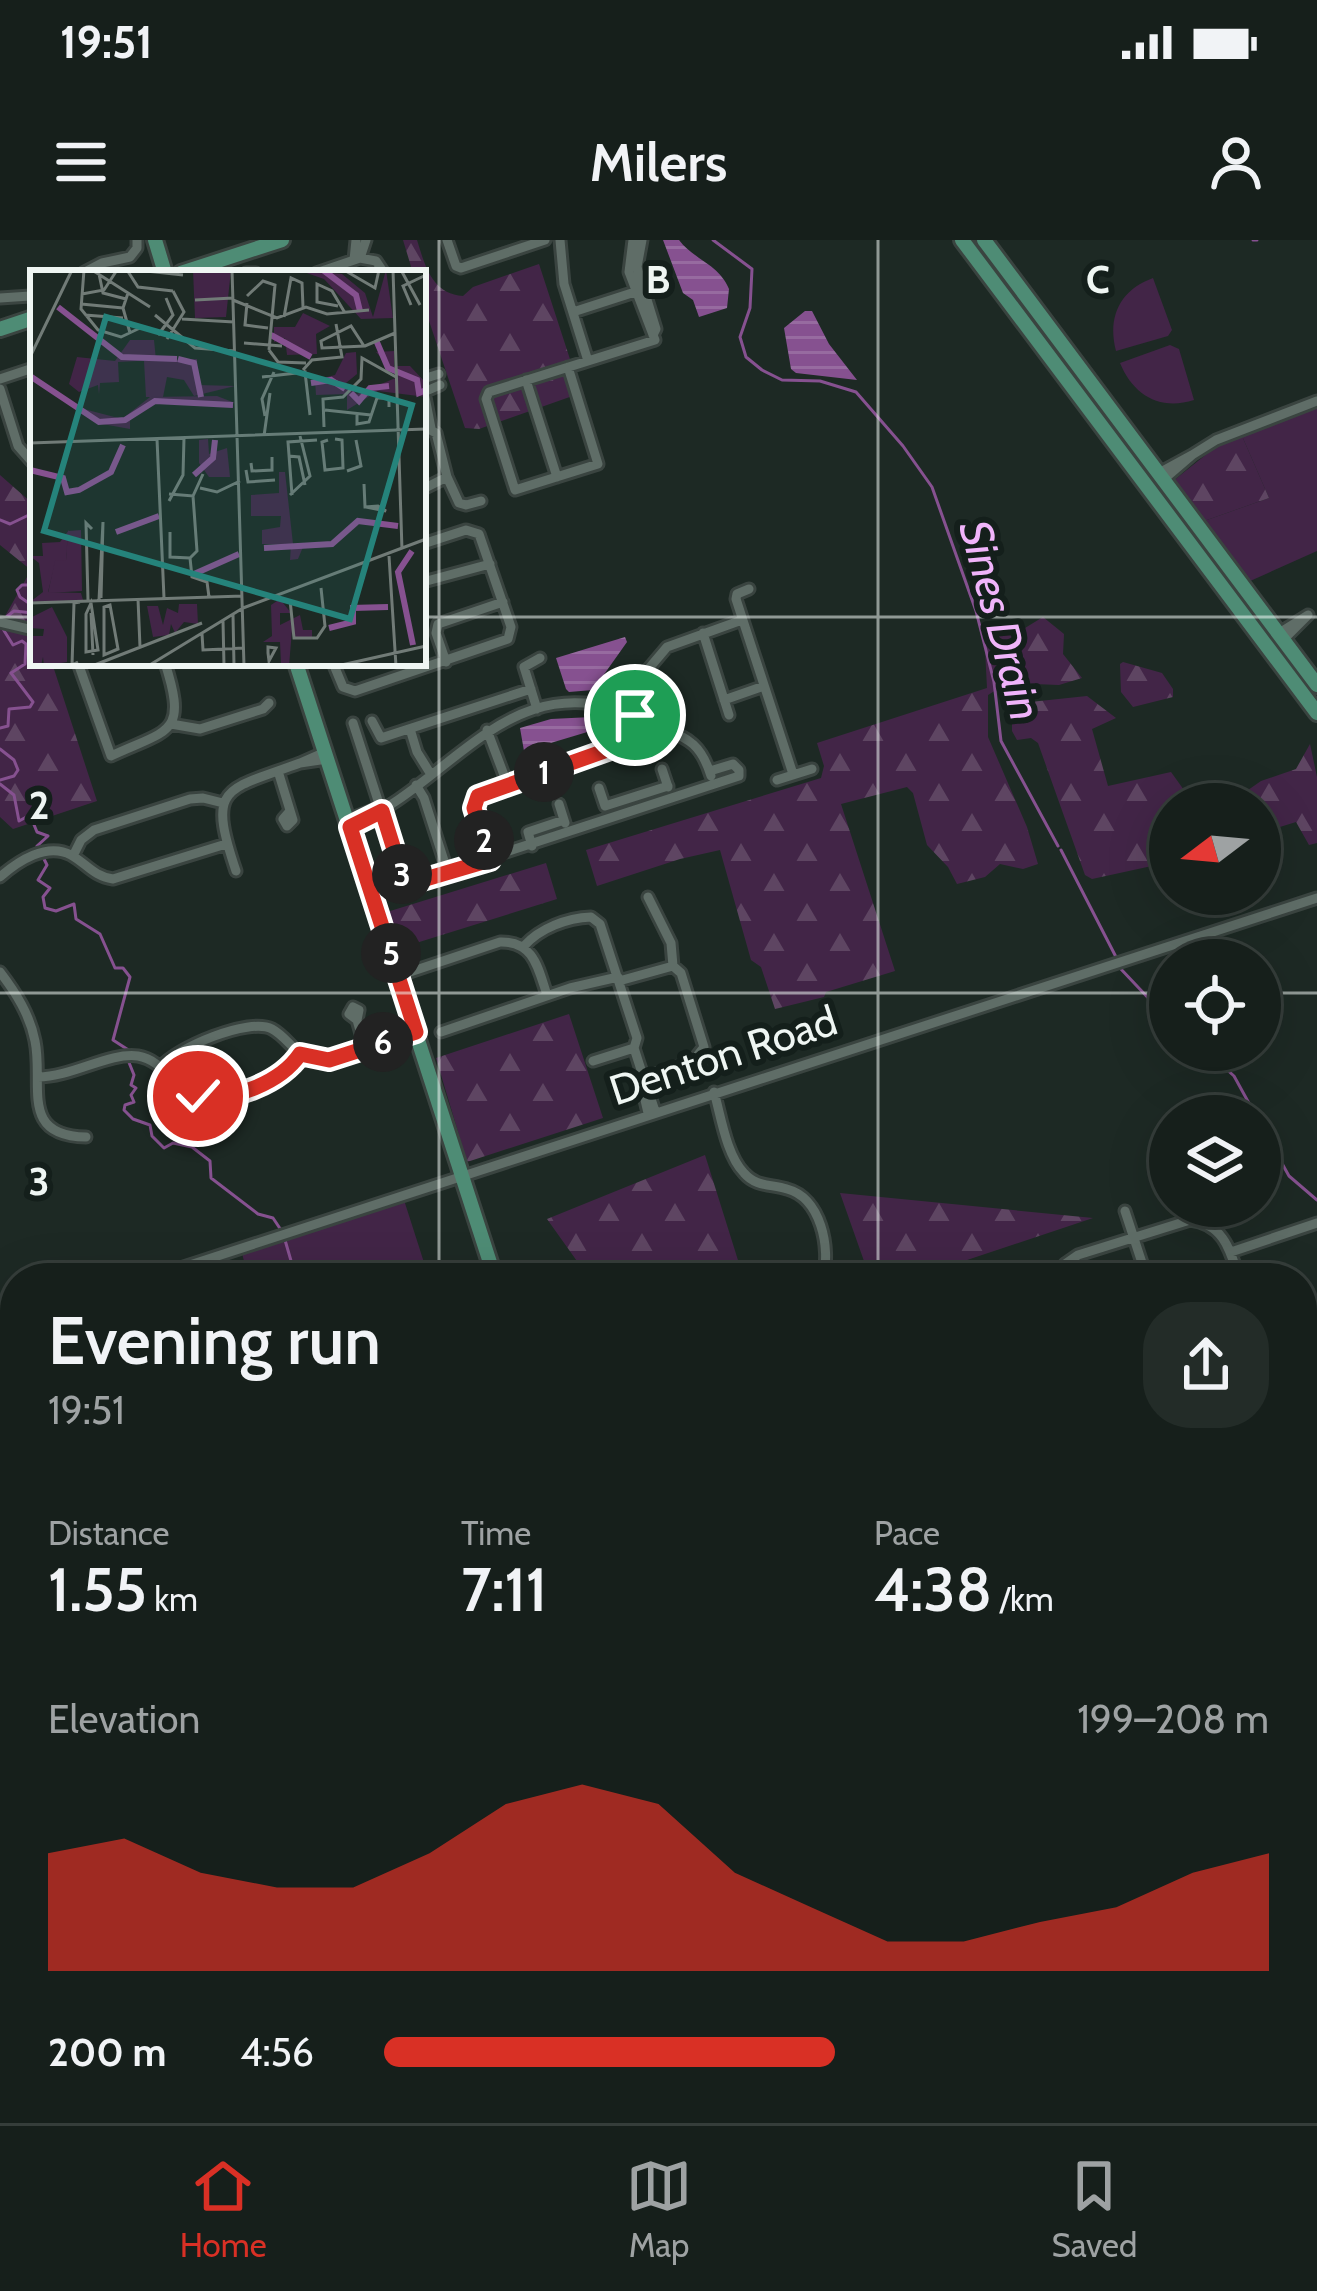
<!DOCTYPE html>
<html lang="en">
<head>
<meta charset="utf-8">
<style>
  :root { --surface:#161f1b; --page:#232c28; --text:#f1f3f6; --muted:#9ea2a3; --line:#353d3a; --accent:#d93025 }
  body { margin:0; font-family:Cabin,sans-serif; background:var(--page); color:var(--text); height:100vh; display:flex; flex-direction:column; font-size:45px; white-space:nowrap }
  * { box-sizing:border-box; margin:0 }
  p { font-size:39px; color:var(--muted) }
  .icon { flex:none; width:66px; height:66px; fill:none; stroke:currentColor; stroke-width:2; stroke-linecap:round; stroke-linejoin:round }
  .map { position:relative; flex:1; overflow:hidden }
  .details { position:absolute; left:0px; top:1023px; width:1317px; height:861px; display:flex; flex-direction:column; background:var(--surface); border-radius:48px 48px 0 0; box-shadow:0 12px 48px #0002,0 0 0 3px var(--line) }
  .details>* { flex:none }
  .needle { width:78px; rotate:254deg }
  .fabs { position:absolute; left:1149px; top:543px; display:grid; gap:24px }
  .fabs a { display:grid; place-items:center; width:132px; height:132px; border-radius:50%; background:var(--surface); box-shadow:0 12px 48px #0002,0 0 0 3px var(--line); font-size:60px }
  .pin { position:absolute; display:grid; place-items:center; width:102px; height:102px; color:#fff; margin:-51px; border:6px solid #fff; border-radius:50%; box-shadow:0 3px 12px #0007 }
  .km { position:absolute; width:60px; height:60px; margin:-30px; border-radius:50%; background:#222; color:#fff; font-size:33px; line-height:60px; text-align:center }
  .round { display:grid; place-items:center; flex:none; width:126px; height:126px; border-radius:48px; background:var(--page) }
  .summary { display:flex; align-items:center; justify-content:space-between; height:204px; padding:0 48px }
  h1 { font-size:66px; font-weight:600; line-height:90px }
  .metrics { display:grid; grid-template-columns:repeat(3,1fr); gap:18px; height:204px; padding:12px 48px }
  .metrics div { display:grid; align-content:center }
  .metrics b { font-size:60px; font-weight:600 }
  .metrics small { font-size:33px; font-weight:400 }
  .metrics p { font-size:33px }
  .chart { height:336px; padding:24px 48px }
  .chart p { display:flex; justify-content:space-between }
  .chart svg { width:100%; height:216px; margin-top:12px; fill:var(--accent); opacity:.7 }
  ul { padding:0 48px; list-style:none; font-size:39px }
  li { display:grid; grid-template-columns:192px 144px 1fr; align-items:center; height:90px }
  li i { height:30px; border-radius:15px; background:var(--accent) }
  .status { display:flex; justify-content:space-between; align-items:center; height:84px; padding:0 60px; background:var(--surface); direction:ltr }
  .status svg { height:33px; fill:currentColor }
  header { display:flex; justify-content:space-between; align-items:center; height:156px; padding:0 48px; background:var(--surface); font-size:54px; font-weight:600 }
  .tab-bar { display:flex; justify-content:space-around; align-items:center; height:168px; border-top:3px solid var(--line); background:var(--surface); font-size:33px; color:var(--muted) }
  .tab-bar a { display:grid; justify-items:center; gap:6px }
  .tab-bar .active { color:var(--accent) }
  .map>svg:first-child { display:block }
</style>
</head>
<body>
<div class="status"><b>19:51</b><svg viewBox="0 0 49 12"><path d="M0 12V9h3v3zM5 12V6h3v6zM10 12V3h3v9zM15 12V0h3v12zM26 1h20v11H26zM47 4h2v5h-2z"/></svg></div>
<header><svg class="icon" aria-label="menu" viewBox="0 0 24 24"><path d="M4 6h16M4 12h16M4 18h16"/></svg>Milers<svg class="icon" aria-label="person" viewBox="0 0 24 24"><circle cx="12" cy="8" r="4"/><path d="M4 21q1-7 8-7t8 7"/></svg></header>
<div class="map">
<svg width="1317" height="1883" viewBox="0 0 1317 1883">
  <defs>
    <pattern id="forest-firs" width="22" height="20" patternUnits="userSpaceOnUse" patternTransform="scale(3)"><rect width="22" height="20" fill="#422547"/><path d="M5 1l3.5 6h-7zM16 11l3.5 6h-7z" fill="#5e4562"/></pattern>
    <pattern id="water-rules" width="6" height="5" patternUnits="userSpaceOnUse" patternTransform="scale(3)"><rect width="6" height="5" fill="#865190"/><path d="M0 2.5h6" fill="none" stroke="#976ba0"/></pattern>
  </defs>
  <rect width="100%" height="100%" fill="#1d2924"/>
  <path fill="#422547" d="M1153 38 1172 90 1168 96 1116 111C1107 77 1120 50 1153 38Z
    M1170 105 1179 109 1194 160C1160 171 1133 155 1120 123Z
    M1317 168V311L1248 342 1204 281 1269 258 1242 196Z
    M404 960 429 1038H248L242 1013Z"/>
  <path fill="url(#forest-firs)" d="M403 0H417C425 26 432 54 463 56L473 47 539 24 581 153 479 189 465 188 423 63V33H413Z
    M1242 196 1269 258 1204 281 1173 241 1223 201Z
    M0 235 33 264V423L53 426 97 561 13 589 0 577V385L31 330 0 305Z
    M1043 377 1064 394 1063 414 1082 438 1059 445 1007 443 988 455V497L1027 587 1038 624 1023 629 1000 624 985 637 957 644 948 627 927 605 913 553 907 547 841 564 895 731 826 752 824 757 775 769 761 727 751 720 720 610 680 619 597 646 586 610 821 538 824 526 817 503 987 448 984 388 1012 379 1025 388Z
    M1123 422 1162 433 1173 449V457L1133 467 1121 452 1120 424Z
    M1087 456 1116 478 1092 489 1108 546 1171 532 1194 564H1170V622L1092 639 1085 635 1038 503 1031 498 1017 500 1012 491V464Z
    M1310 504 1317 537V603L1309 605 1296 582 1260 593V564H1228L1261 541 1296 529Z
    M546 623 557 659 400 708 387 672Z
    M569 774 603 878 467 922 436 818Z
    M705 915 742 1033 730 1038H589L547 979Z
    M840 953 1093 978 913 1038H870Z
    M1302 1764 1317 1767V1883H1262L1258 1869H1302Z
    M267 1869H430L442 1883H271Z"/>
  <path fill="url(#water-rules)" d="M663 0H679C694 20 719 24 729 49L727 68 699 77 693 60 683 53Z
    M805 71H812L829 104 857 140 796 133 791 129 784 88Z
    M625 397 627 402 593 450 569 452 566 449 556 418Z
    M592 477 599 484 594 490 524 511 520 488 551 479Z"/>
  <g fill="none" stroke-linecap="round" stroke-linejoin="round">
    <path stroke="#865190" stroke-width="3" d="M713 0 752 29 750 68 740 97 746 117 762 130 782 140 820 141 856 152 903 206 932 247 976 371 994 442 1001 501 1058 606
      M1253 0H1257
      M0 280 10 284 33 273
      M33 345H22L17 350 20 357 33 366
      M5 378 14 371 33 373
      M0 488 8 486 9 469 30 467 33 462 11 433 25 424 26 404 22 401 13 405 3 389
      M0 509 14 520 18 530 14 536 0 540
      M0 544 14 555 19 581 30 575 37 592 48 596 37 606
      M1061 610 1116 717
      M44 619 47 625 38 640 50 648 43 657 45 668 56 671 74 664 76 679 100 694 115 728H123L130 737 113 800 130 811
      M1119 727 1170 781
      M1205 810 1234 836 1256 876
      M128 820 134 835 131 845 136 848 131 855 134 862 125 865 124 870 133 879 150 885 152 896 164 908 173 903 192 907 210 921 211 938 258 974 273 978 281 990
      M1260 884 1289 936 1317 960
      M285 1000 296 1038
      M1302 1380H1317
      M984 1869 985 1883
      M140 1883 143 1869
      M553 1883 557 1869"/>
    <g stroke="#3a4440" stroke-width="15">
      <path id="minor" d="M447 0 456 26 461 28 545 0
        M560 0 564 44 588 121
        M642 0 637 27 656 89 653 95
        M360 18 366 0
        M354 20 356 0
        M83 33 102 23 130 17 137 8V0
        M246 33H256
        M316 33 360 18 376 21 384 33
        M0 58 30 56
        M573 72 638 51
        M568 127 598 224 515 250 486 159 489 152C544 135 599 117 655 100L629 32 633 0
        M0 139 33 128
        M423 139 439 134
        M526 140 557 237
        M0 149 18 206 33 223
        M423 186 436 193 447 237 459 263 466 265 481 261
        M431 188 424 152 440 145
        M1192 215 1216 200 1317 161
        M1159 233 1192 215 1164 239
        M423 249 447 237
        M423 342 490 324
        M749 349 737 354 736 359 793 534
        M0 382 33 390
        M703 393 729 475
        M1279 393 1308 375 1283 400
        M446 422 436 393 438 384 503 362
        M78 423 111 516C169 489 188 495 165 423
        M333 423 343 447 355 451 508 399 511 387 479 294 466 290 423 304
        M724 460 764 446
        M537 469 524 427 540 418
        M620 470 623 459 667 407 742 380
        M372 481 381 498 531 449
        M353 483 402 635 411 643 739 536V530L733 524 710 531
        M171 484 200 489 263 469 269 463
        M410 489 417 512 430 533
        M487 490 507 543
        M325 512 300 523 327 519
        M662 529 668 547
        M278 531 293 580 287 586 283 579 290 571
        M777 540 812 529
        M416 545 424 558 448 633
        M599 548 605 566
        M559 564 565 583
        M605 566 668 546
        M347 580 373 570 382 571
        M349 587C458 542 511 413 653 483 685 498 700 500 711 536
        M532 606 528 592 564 580
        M73 616 81 600 94 590 190 559 203 558 223 563
        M490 620 474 568 480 554 613 508 624 495 631 473
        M236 631C207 545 224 551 300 523
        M0 637C18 621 47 602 71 615 87 624 93 636 113 639L226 604
        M524 706C540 688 567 678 591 677L600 684 637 798 634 808 593 821
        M0 732C16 753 30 775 35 801 44 845 19 896 86 897
        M398 736 500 702C534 701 538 728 547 755
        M619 741 673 726
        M357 780 349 774 353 767 359 770 357 780 365 808
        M441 792 570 748 618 737
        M634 808 644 839
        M161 827C176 808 249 777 272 789 289 798 296 818 317 821 340 824 392 799 416 792
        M38 837C72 837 109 812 138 816 162 820 172 844 192 854 215 865 261 848 282 835 290 830 295 822 300 814
        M644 838 693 821 704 807 681 733 673 726 671 703 648 657
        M714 852C721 876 726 914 744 933 756 947 771 944 787 949 821 958 831 1008 823 1038
        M648 873 645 860 648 850 655 871
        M1125 971 1147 1038
        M1231 1012 1317 983
        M1057 1037 1065 1024 1078 1015 1190 980C1224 984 1230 1010 1239 1038
        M150 1038 1317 658
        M1006 1038 1035 1032 1059 1038
        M0 1087 15 1082
        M0 1142 15 1188
        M1302 1161 1317 1156
        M0 1261 15 1257
        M0 1309 15 1304
        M0 1424 15 1392
        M0 1454 15 1462
        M0 1487 15 1495
        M1302 1521 1317 1516
        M1302 1525 1317 1552
        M1302 1595 1317 1591
        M1302 1632 1317 1627
        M0 1648 15 1557
        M0 1653 6 1661 3 1669
        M0 1692 13 1680
        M0 1767 15 1755
        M32 1883 40 1869
        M97 1883 101 1869"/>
    </g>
    <g stroke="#3a4440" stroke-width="20">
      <path id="major" d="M155 0 165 33
        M962 0 1317 473
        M984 0 1317 445
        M181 33 282 0
        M0 89 33 78
        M296 423 495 1038
        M765 1869 769 1883"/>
    </g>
    <use href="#minor" stroke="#5f6d67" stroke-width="9"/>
    <use href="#major" stroke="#4e8c75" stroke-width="14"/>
  </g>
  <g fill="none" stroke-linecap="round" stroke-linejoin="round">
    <g stroke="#fff" stroke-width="24">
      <path id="route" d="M198 856C233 862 281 842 300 814L329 820 416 792 350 587 382 571 402 635 412 643 490 620 474 568 478 556 613 508 624 495 631 473 635 475"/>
    </g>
    <use href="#route" stroke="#d93025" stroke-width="15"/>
  </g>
  <path fill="none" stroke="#eff6f3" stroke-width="3" stroke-opacity="0.55" d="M439 0V1038M878 0V1038M0 377H33M423 377H1317M0 753H1170M1260 753H1317M0 1130H15M1302 1130H1317M0 1506H15M1302 1506H1317M439 1869V1883M878 1869V1883"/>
  <g text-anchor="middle" stroke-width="12" stroke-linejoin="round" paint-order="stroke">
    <g font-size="42" fill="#eff6f3" stroke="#141f1b">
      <text transform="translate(723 815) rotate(-18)" y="15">Denton Road</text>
    </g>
    <g font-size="45" font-style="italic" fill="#f0b4fa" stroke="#141f1b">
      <text transform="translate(1001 380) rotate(75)" y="16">Sines Drain</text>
    </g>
  </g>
  <g transform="translate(30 30)">
    <rect width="396" height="396" fill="#1d2924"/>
    <path d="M268 0 312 4 335 23 343 47 356 0 363 48 331 49 294 9ZM167 89 168 115 205 116 164 126 154 110 137 107 133 127H116L114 91ZM39 260 36 291H26L18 322 51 323 53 330 0 332 13 322 9 293 0 286H13L12 273 30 272Z" fill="#422547"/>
    <path d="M273 43 300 56 286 64 287 84 257 85 255 68 244 72V57H265ZM100 70H124L126 90 88 92 89 112 70 113 69 124 68 115 49 122 39 114 47 87 85 91ZM364 81V96H380L396 113V127L348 121 317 140V124L286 125 285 110 305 105 316 83 326 82 327 104 316 113 327 124 368 107 346 82ZM187 126 205 133 126 132 100 148V159L67 153 50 138 92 149 120 127ZM178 169 179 184 197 178 200 207H179L169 193V170ZM249 202H255L263 274 273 277 268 289 260 290 261 274H232V260L250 257 251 246H221V225L249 223ZM51 260 52 321 18 323 25 291 36 290 38 261ZM250 329 261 343H250V355L270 345 273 360H282V367L265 368 262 360 259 396 251 394 250 372H233L242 366 241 335ZM149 334H167L168 354 154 352 145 363 141 354 139 365 123 367 117 336H128L133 355 137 338 148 343ZM22 337 37 367V392L14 396 13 387 11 396H0V366H13L14 359 0 358V348Z" fill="#422547"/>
    <path d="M163 0H201L196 47 165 48Z" fill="#422547"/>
    <path fill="none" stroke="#865190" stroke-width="6" d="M293 0 326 25 330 41M28 37 92 87 147 89M241 65 281 87M346 70 358 98 387 110 389 123 396 120M148 89 164 93 171 127M0 106 69 152 95 150 125 131 203 135M281 113 301 110 315 119M321 123 329 131 340 118 359 116M0 200 33 208 37 222 49 220 81 202 93 175M164 205 183 188 185 170M86 262 129 246M234 278 302 274 328 251 368 256M382 281 368 302 383 375M164 304 209 284M299 358 323 352V338L358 337"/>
    <path fill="none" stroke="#717b77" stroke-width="3" d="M54 0 51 39 68 60 91 67 110 58M62 0 120 37M97 0 108 17 143 21M107 0 153 5M202 0 214 396M314 0 345 18 349 0M363 0 372 280M371 0 390 35M69 4 73 23 96 29M98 23 93 38 100 63M52 24 74 20 87 0M217 26 233 11 245 15 239 80M165 30 203 28M203 30 247 48 276 37 297 44 339 40M217 33 215 55 238 58M51 34 93 38M381 35 373 16 396 5M308 36 287 32V14L302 21 315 43M55 45 93 48M125 45 165 78 205 81M254 47 261 8 272 13 273 37M152 49 204 52M128 65 143 45 136 28M137 69 154 42 143 21M214 73 252 76M334 76 321 56 291 71 292 78 335 76 365 63M239 80 248 92 276 93M0 87 42 0M273 100 282 90 312 87 306 54M232 107 275 102 280 145M295 140 341 145M327 145V154L339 152 347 128H359V137M235 146 232 129 244 102M294 157 293 129 313 127 331 109 332 88 366 107M234 166 240 123M127 169 134 328M298 170 292 172 295 200 313 198 312 170 305 169M0 173 396 159M258 186 269 187 275 215M221 193 222 201 242 200V187M216 200 218 212 245 210M317 201 331 196 326 170M334 214 335 237 348 236 356 241 336 237M170 218 187 222 210 211M139 224 163 226 173 204M260 225 280 206 270 166M262 225 258 172 287 170M139 231 153 205 154 168M140 262V287L160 288M359 286 366 396M160 288 167 281 163 226M160 288 162 307 177 312 179 327M108 329 110 377M58 330 56 253 62 259M69 330 73 252 71 328M260 330 264 368H287L295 356 291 318M0 333 213 326M61 333 68 380 56 382V344ZM80 335 88 379 74 385V337ZM213 338 396 269M61 343 63 385M203 345 204 396M193 351 194 396M172 364 173 380 214 378M238 377 246 378 239 391 238 383ZM48 392 42 395 44 333 50 332M62 396 172 353M118 396 213 338M307 396 396 376"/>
    <path fill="#25837b" fill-opacity="0.15" stroke="#25837b" stroke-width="6" d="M76 47 382 135 320 349 14 261Z"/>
    <rect width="396" height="396" fill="none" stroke="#eff6f3" stroke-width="6"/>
  </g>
  <g font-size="39" text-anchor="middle" font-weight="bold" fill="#eff6f3" stroke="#141f1b" stroke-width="12" stroke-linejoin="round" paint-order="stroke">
    <text x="658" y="53">B</text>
    <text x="1098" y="53">C</text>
    <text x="39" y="579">2</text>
    <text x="39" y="955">3</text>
  </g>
</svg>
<div class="fabs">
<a><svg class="needle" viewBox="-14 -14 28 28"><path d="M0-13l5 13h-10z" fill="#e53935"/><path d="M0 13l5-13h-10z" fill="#9ea2a3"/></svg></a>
<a><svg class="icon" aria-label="locate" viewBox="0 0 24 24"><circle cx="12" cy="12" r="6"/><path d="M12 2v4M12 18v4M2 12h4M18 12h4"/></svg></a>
<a><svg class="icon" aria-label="layers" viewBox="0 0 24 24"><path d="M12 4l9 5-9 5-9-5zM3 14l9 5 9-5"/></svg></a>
</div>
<div class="pin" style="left:635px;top:475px;background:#1e9e55"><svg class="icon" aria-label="arrive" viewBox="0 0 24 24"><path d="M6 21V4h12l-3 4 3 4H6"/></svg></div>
<div class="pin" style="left:198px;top:856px;background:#d93025"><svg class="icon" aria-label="check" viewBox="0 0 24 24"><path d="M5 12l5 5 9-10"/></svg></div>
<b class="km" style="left:544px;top:532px">1</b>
<b class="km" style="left:484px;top:600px">2</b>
<b class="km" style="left:402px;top:634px">3</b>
<b class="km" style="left:391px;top:713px">5</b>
<b class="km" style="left:383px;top:802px">6</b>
<section class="details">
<div class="summary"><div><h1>Evening run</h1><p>19:51</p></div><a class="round"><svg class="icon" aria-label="share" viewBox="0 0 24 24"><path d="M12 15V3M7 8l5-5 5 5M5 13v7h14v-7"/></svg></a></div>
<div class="metrics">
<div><p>Distance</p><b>1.55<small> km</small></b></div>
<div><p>Time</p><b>7:11</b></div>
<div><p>Pace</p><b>4:38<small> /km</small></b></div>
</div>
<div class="chart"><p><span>Elevation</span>199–208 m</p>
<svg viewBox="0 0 160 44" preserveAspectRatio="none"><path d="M0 44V20L10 17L20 24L30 27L40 27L50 20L60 10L70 6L80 10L90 24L100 31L110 38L120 38L130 34L140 31L150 24L160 20V44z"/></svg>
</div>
<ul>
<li><b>200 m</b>4:56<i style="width:51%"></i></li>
</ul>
</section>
</div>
<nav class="tab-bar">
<a class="active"><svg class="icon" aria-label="home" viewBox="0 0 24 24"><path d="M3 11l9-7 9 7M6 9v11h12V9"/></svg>Home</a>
<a><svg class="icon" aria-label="map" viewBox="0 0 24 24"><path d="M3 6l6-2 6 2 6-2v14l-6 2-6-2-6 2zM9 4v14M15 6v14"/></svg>Map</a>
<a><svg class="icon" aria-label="saved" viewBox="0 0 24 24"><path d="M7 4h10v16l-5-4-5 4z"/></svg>Saved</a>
</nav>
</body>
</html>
